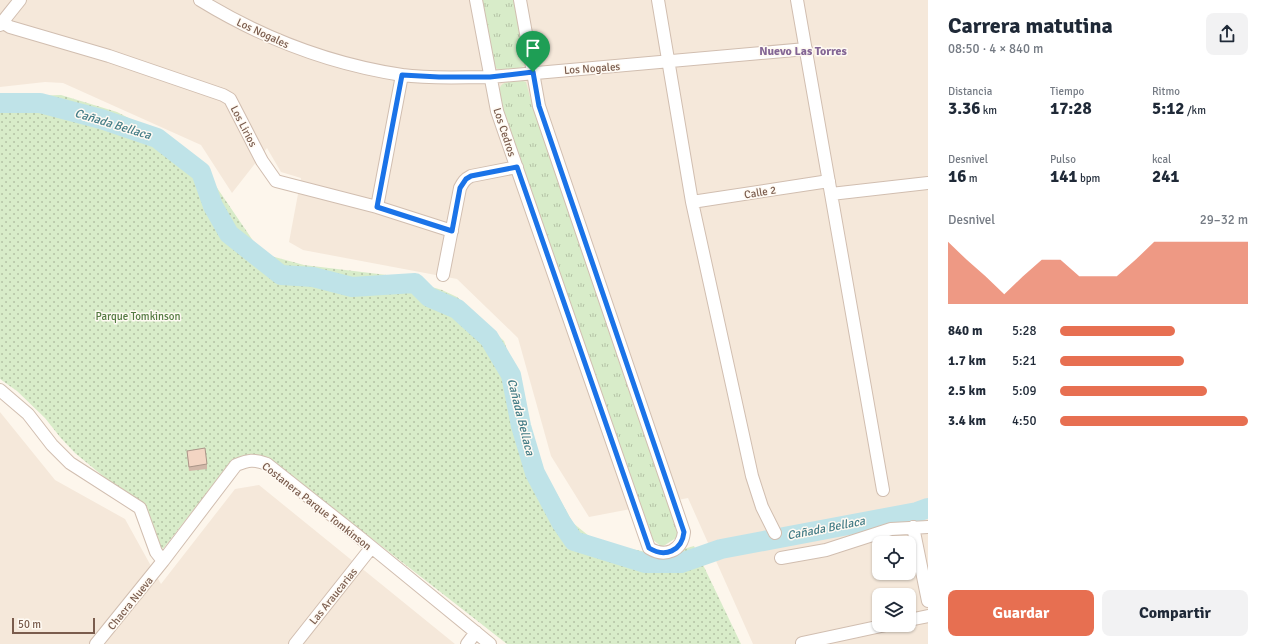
<!DOCTYPE html>
<html lang="es">
<head>
<meta charset="utf-8">
<style>
  :root { --surface:#fff; --page:#f2f2f3; --text:#1f2937; --muted:#747a83; --accent:#e76f51 }
  body { margin:0; font-family:Signika,sans-serif; background:var(--page); color:var(--text); height:100vh; display:flex; flex-direction:column; font-size:15px; white-space:nowrap }
  * { box-sizing:border-box; margin:0 }
  p { font-size:13px; color:var(--muted) }
  .icon { flex:none; width:22px; height:22px; fill:none; stroke:currentColor; stroke-width:2; stroke-linecap:round; stroke-linejoin:round }
  .map { position:relative; flex:1; overflow:hidden }
  .drawer { display:flex; flex-direction:column; background:var(--surface); width:340px }
  .drawer>* { flex:none }
  .tools { position:absolute; left:872px; top:536px; display:grid; gap:8px }
  .tools a { display:grid; place-items:center; width:44px; height:44px; border-radius:8px; background:var(--surface); box-shadow:0 1px 3px #0004; font-size:20px }
  .scale { position:absolute; left:12px; bottom:10px; width:83px; box-sizing:border-box; padding-left:4px; border:2px solid #7a5c4d; border-top:0; font-size:11px; line-height:14px; white-space:nowrap; color:#7a5c4d; -webkit-text-stroke:3px #fffaf3; paint-order:stroke }
  .pin { position:absolute; display:grid; place-items:center; width:34px; height:34px; color:#fff; margin:-41px -17px; border-radius:50% 50% 50% 0; rotate:-45deg; box-shadow:0 0 4px #0007 }
  .pin .icon { rotate:45deg }
  .round { display:grid; place-items:center; flex:none; width:42px; height:42px; border-radius:8px; background:var(--page) }
  .headline { display:flex; align-items:center; justify-content:space-between; height:68px; padding:0 20px }
  h1 { font-size:22px; font-weight:700; line-height:30px }
  .metrics { display:grid; grid-template-columns:repeat(3,1fr); gap:6px; height:68px; padding:4px 20px }
  .metrics div { display:grid; align-content:center }
  .metrics b { font-size:17px; font-weight:700 }
  .metrics small { font-size:11px; font-weight:400 }
  .metrics p { font-size:11px }
  .chart { height:112px; padding:8px 20px }
  .chart p { display:flex; justify-content:space-between }
  .chart svg { width:100%; height:72px; margin-top:4px; fill:var(--accent); opacity:.7 }
  .primary-button { display:flex; gap:8px; margin-top:auto; padding:8px 20px }
  .primary-button a { flex:1; height:46px; border-radius:8px; background:var(--accent); color:#fff; font-size:16px; font-weight:700; line-height:46px; text-align:center }
  .primary-button a+a { background:var(--page); color:var(--text) }
  ul { padding:0 20px; list-style:none; font-size:13px }
  li { display:grid; grid-template-columns:64px 48px 1fr; align-items:center; height:30px }
  li i { height:10px; border-radius:5px; background:var(--accent) }
  main { display:flex; flex:1; min-height:0 }
  .map>svg:first-child { display:block }
</style>
</head>
<body>
<main>
<div class="map">
<svg width="928" height="644" viewBox="0 0 928 644">
  <defs>
    <pattern id="grass-tufts" width="24" height="20" patternUnits="userSpaceOnUse"><rect width="24" height="20" fill="#d8ecc9"/><path d="M3 7l-1-3M5 7V3M7 7l1-3M15 17l-1-3M17 17v-4M19 17l1-3" fill="none" stroke="#b4c2a5"/></pattern>
    <pattern id="park-dots" width="8" height="8" patternUnits="userSpaceOnUse"><rect width="8" height="8" fill="#d8ecc9"/><path d="M2 2h.1M6 6h.1" fill="none" stroke="#b4c2a5" stroke-width="1.8" stroke-linecap="round"/></pattern>
  </defs>
  <rect width="100%" height="100%" fill="#fdf6ec"/>
  <path fill="#f5e8da" fill-rule="evenodd" d="M0 0H928V644H753L688 498 589 517 551 456 518 338 457 279 303 250 289 242 301 178 281 172 267 148 232 193 201 145 63 83 45 82 0 87ZM879 543H909V573H879ZM879 595H909V625H879Z
    M0 412 55 480 125 519 161 584 235 489 259 485 455 644H0Z"/>
  <path fill="url(#grass-tufts)" d="M482 0H514L524 57V66C516 70 502 71 495 68Z
    M523 81 526 82 530 97 679 523 680 532 676 538 662 547 653 540 649 528 499 104C498 81 501 82 523 81Z"/>
  <path fill="url(#park-dots)" d="M61 95 117 112 156 132 196 157 258 248 271 256 304 265 395 276 442 290 457 297 504 341 519 383 529 429 538 460 573 523 589 536 621 547 652 553 680 550 694 546 741 644H507L325 502 268 460 253 454 241 456 229 464 163 549 160 547 155 530 142 508 75 453 60 437 45 418 17 391 0 379V97Z"/>
  <g fill="none" stroke-linecap="round" stroke-linejoin="round">
    <path stroke="#bfe3e8" stroke-width="20" d="M0 103H40L101 119 157 138 201 172 213 206 229 234 281 275 313 277 352 287 415 283 429 297 457 309 489 338 511 375 521 426 535 473 561 522 574 541 645 563H681L721 549 917 512 928 508"/>
    <g stroke="#d1beb0" stroke-width="14">
      <path id="street" d="M200 0C262 38 330 64 402 75 431 79 461 77 490 77L806 49
        M476 0 497 111 649 548C665 558 682 551 684 532L539 106 520 0
        M658 0 692 202 752 476 762 507 775 533
        M797 0 883 490
        M2 22 10 27 109 56 223 95 230 99 262 161 276 181 377 207 452 231
        M0 25 20 0
        M831 194 928 183
        M692 202 829 181
        M377 207 402 75
        M443 275 460 188C463 182 465 179 471 176L517 167
        M0 390 28 414 52 445 70 463 140 508 156 552 163 561
        M913 527 928 601
        M781 558 826 550 891 529 928 527
        M909 620 928 616
        M802 643 886 625
        M96 644 163 561 236 465C249 460 253 459 267 464L358 536 490 644
        M295 644 371 548
        M467 644 476 632"/>
    </g>
    <use href="#street" stroke="#fff" stroke-width="12"/>
  </g>
  <path fill="#d1b7a8" d="M187 451 207 464V469L189 471Z"/>
  <path fill="#f3d5c3" stroke="#aa9588" d="M205 448 207 464 189 467 187 451Z"/>
  <g fill="none" stroke-linecap="round" stroke-linejoin="round">
    <g stroke="#fff" stroke-width="8">
      <path id="route" d="M533 72 539 106 684 532C682 551 665 558 649 548L517 167 471 176 466 179 460 188 452 231 377 207 402 75 439 77H490Z"/>
    </g>
    <use href="#route" stroke="#1a73e8" stroke-width="5"/>
  </g>
  <g text-anchor="middle" stroke-width="3" stroke-linejoin="round" paint-order="stroke">
    <g font-size="11" fill="#7a5c4d" stroke="#fffaf3">
      <text transform="translate(263 33) rotate(25)" y="4">Los Nogales</text>
      <text transform="translate(592 68) rotate(-4)" y="4">Los Nogales</text>
      <text transform="translate(244 126) rotate(63)" y="4">Los Lirios</text>
      <text transform="translate(505 132) rotate(72)" y="4">Los Cedros</text>
      <text transform="translate(760 192) rotate(-9)" y="4">Calle 2</text>
      <text transform="translate(317 506) rotate(38)" y="4">Costanera Parque Tomkinson</text>
      <text transform="translate(333 596) rotate(-51)" y="4">Las Araucarias</text>
      <text transform="translate(130 603) rotate(-51)" y="4">Chacra Nueva</text>
    </g>
    <g font-size="11" fill="#537a41" stroke="#fffaf3">
      <text x="138" y="320">Parque Tomkinson</text>
    </g>
    <g font-size="12" font-weight="bold" fill="#846695" stroke="#fffaf3">
      <text x="803" y="55">Nuevo Las Torres</text>
    </g>
    <g font-size="12" font-style="italic" fill="#437c86" stroke="#fffaf3">
      <text transform="translate(113 124) rotate(17)" y="4">Cañada Bellaca</text>
      <text transform="translate(521 417) rotate(76)" y="4">Cañada Bellaca</text>
      <text transform="translate(826 528) rotate(-11)" y="4">Cañada Bellaca</text>
    </g>
  </g>
</svg>
<div class="tools">
<a><svg class="icon" aria-label="locate" viewBox="0 0 24 24"><circle cx="12" cy="12" r="6"/><path d="M12 2v4M12 18v4M2 12h4M18 12h4"/></svg></a>
<a><svg class="icon" aria-label="layers" viewBox="0 0 24 24"><path d="M12 4l9 5-9 5-9-5zM3 14l9 5 9-5"/></svg></a>
</div>
<div class="scale">50 m</div>
<div class="pin" style="left:533px;top:72px;background:#1e9e55"><svg class="icon" aria-label="arrive" viewBox="0 0 24 24"><path d="M6 21V4h12l-3 4 3 4H6"/></svg></div>
</div>
<section class="drawer">
<div class="headline"><div><h1>Carrera matutina</h1><p>08:50 · 4 × 840 m</p></div><a class="round"><svg class="icon" aria-label="share" viewBox="0 0 24 24"><path d="M12 15V3M7 8l5-5 5 5M5 13v7h14v-7"/></svg></a></div>
<div class="metrics">
<div><p>Distancia</p><b>3.36<small> km</small></b></div>
<div><p>Tiempo</p><b>17:28</b></div>
<div><p>Ritmo</p><b>5:12<small> /km</small></b></div>
</div>
<div class="metrics">
<div><p>Desnivel</p><b>16<small> m</small></b></div>
<div><p>Pulso</p><b>141<small> bpm</small></b></div>
<div><p>kcal</p><b>241</b></div>
</div>
<div class="chart"><p><span>Desnivel</span>29–32 m</p>
<svg viewBox="0 0 160 44" preserveAspectRatio="none"><path d="M0 44V6L10 17L20 27L30 38L40 27L50 17L60 17L70 27L80 27L90 27L100 17L110 6L120 6L130 6L140 6L150 6L160 6V44z"/></svg>
</div>
<ul>
<li><b>840 m</b>5:28<i style="width:61%"></i></li>
<li><b>1.7 km</b>5:21<i style="width:66%"></i></li>
<li><b>2.5 km</b>5:09<i style="width:78%"></i></li>
<li><b>3.4 km</b>4:50<i style="width:100%"></i></li>
</ul>
<div class="primary-button"><a>Guardar</a><a>Compartir</a></div>
</section>
</main>
</body>
</html>
